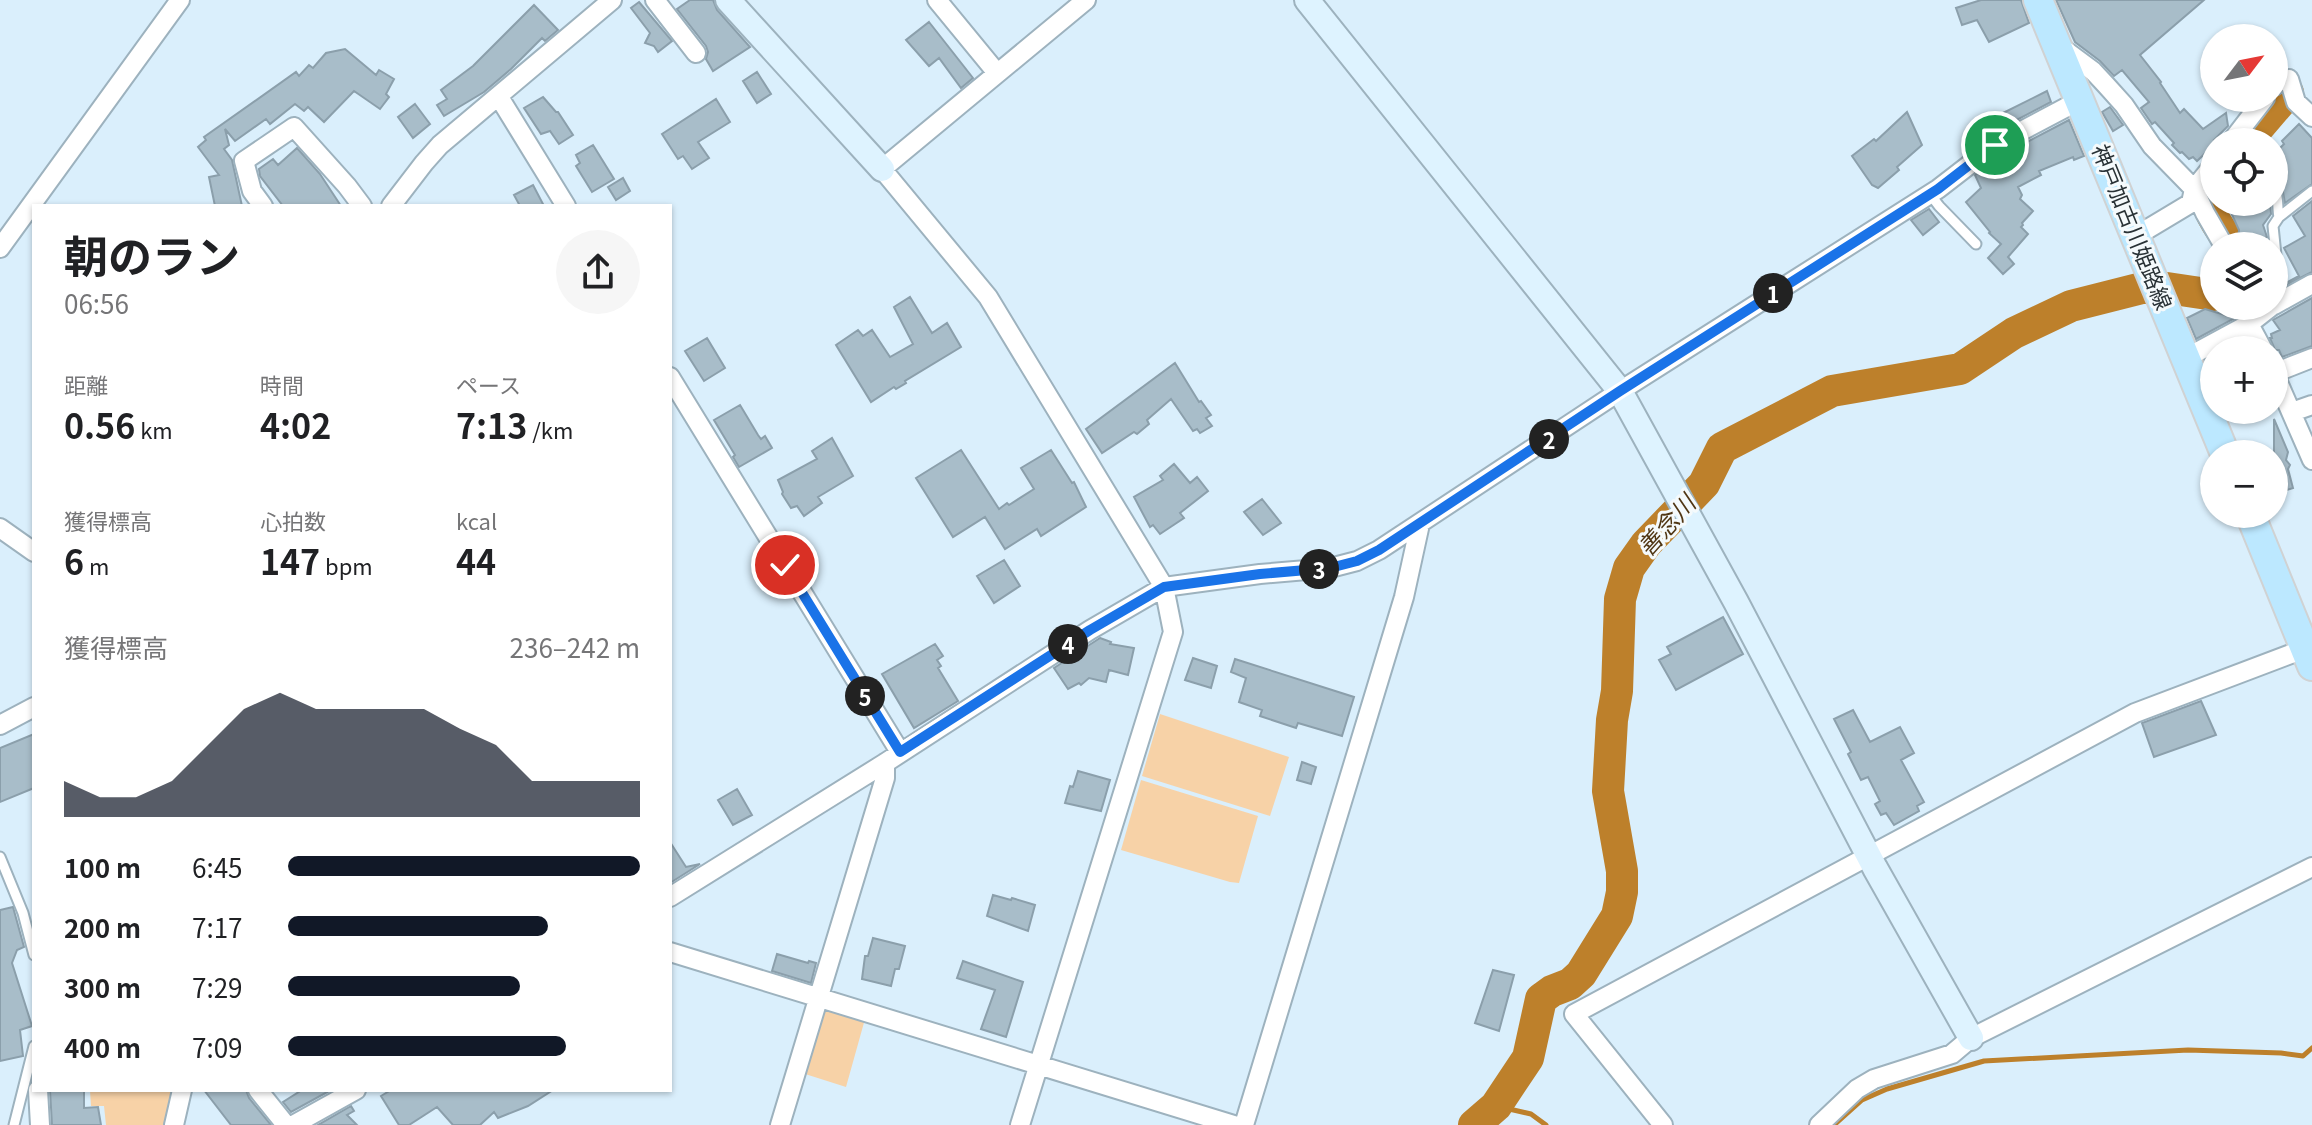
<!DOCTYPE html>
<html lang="ja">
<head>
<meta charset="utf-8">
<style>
  :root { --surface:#fff; --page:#f6f6f6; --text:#202124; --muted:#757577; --accent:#111827 }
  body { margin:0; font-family:Georgia,"Noto Sans JP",serif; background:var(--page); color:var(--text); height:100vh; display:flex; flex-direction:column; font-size:30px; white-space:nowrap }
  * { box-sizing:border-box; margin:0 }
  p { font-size:26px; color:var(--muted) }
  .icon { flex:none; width:44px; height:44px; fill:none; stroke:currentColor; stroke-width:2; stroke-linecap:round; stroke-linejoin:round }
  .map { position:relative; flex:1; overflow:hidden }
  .side { position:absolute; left:32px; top:204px; width:640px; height:888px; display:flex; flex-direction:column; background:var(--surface); border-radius:0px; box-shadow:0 2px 6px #0004 }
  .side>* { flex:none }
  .needle { width:52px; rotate:58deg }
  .fabs { position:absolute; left:2200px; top:24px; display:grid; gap:16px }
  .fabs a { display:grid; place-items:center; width:88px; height:88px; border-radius:50%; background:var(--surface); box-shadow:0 2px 6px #0004; font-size:40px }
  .pin { position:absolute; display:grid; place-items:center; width:68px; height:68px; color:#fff; margin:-34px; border:4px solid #fff; border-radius:50%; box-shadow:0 2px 8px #0007 }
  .km { position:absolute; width:40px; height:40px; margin:-20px; border-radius:50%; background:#222; color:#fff; font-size:22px; line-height:40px; text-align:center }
  .round { display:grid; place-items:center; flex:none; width:84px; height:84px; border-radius:42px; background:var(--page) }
  .headline { display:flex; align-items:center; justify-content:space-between; height:136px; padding:0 32px }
  h1 { font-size:44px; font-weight:700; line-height:60px }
  .metrics { display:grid; grid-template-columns:repeat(3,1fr); gap:12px; height:136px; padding:8px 32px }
  .metrics div { display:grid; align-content:center }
  .metrics b { font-size:34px; font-weight:700 }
  .metrics small { font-size:22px; font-weight:400 }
  .metrics p { font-size:22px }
  .chart { height:224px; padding:16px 32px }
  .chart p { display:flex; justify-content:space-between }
  .chart svg { width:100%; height:144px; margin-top:8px; fill:var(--accent); opacity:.7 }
  ul { padding:0 32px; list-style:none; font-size:26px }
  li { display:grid; grid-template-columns:128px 96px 1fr; align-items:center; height:60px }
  li i { height:20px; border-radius:10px; background:var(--accent) }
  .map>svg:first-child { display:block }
</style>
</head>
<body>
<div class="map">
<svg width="2312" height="1125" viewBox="0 0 2312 1125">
  <rect width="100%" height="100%" fill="#daeffc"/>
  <path fill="#f7d2a7" d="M1160 714 1289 757 1270 816 1142 776Z
    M1141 780 1258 816 1239 883 1230 882 1121 850Z
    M829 1005 865 1019 846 1087 802 1073 821 1009Z
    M90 1090H180L168 1125H106L104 1106H91Z"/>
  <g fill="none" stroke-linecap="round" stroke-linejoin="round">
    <path stroke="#bd802b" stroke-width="5" d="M1496 1106 1531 1114 1546 1125
      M1834 1125 1862 1100 1887 1089 1984 1061 2188 1050 2281 1053 2303 1056 2312 1048"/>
    <path stroke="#bd802b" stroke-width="32" d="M2246 142 2288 93
      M2214 180C2200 200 2211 215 2223 233
      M1474 1125 1496 1106 1528 1058 1541 999 1552 991 1570 984 1581 974 1617 916 1622 892V871L1608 791 1612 720 1617 691 1620 599 1629 568 1646 544 1704 484 1722 448 1832 391 1960 369 2014 333 2071 306 2142 288H2167L2214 295"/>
  </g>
  <path fill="#a8bdc9" stroke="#8b9fab" stroke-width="2" d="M690 0H713L717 10 750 47 713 71 706 59 708 52 706 46 677 9Z
    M1981 0H2021L2029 23 1989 42 1977 20 1962 25 1956 8Z
    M2056 0H2204L2140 55 2161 82 2160 83 2180 113 2184 109 2203 129 2226 113 2228 126 2214 140 2216 142 2214 145 2197 161 2193 157 2189 159 2182 152 2180 153 2172 145 2174 143 2155 122 2152 124 2141 108 2149 102 2122 70 2114 76 2100 61 2075 42Z
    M639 2 672 41 658 52 654 46 645 43 650 33 631 8Z
    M534 5 558 30 545 41 542 38 511 69 484 92 444 116 437 105 447 99 441 90 473 66Z
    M929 22 973 78 961 88 939 58 929 66 906 40Z
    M345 49 376 75 379 70 394 79 386 94 389 97 380 109 354 91 324 122 308 107 304 111 295 104 270 124 266 119 235 141 225 129 229 145 224 149 232 160 242 206H215L209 177 219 175 198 147 206 140 204 137 296 72 299 76 309 65 313 68 326 53Z
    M757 72 771 94 757 103 743 81Z
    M2047 91 2051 102 2009 124 2003 113Z
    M543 97 556 112H558L573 135 559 144 550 131 541 134 524 108Z
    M716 99 730 122 698 142 709 158 692 169 683 156 678 159 662 134Z
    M415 104 430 124 413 138 398 117Z
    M2110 107 2123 125 2113 131 2102 112Z
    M1907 112 1922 145 1897 167 1899 170 1878 188 1872 185 1852 156 1874 139 1876 141Z
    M2069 120 2084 156 2074 160 2073 157 2039 171 2041 175 2018 187 2022 195 2020 199 2033 211 2022 223 2023 225 2021 227 2028 234 2008 257 2014 264 2003 274 1988 258 2001 244 1989 233 1990 232 1966 202 1981 188 1975 175 2002 155Z
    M2299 124 2312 138V184L2285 203 2282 187 2274 183V154L2284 144 2282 141Z
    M593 145 614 179 592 192 576 166 580 163 576 155Z
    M297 148 320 174 341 206H283L260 176 259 169 273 159 278 165Z
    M623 178 630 191 616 200 608 187Z
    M533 185 544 206H520L514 195Z
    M2312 201V272L2284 286V284L2299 276 2284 248 2305 236 2293 216Z
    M2237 202H2270L2271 214 2263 225 2267 237 2249 246H2241L2238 239 2239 230 2228 206Z
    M1929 209 1939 222 1923 235 1911 220Z
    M910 297 932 333 947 323 961 347 905 381 906 383 896 389 894 387 871 402 836 345 858 330 863 336 872 330 890 357 913 344 894 307Z
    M2312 298V346L2282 357 2279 350H2275L2270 338H2272L2271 334 2280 330 2273 320Z
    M2205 309 2235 318 2196 339 2187 318Z
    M707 338 725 368 704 381 685 351Z
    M1175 363 1199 402 1201 401 1211 415 1206 418 1212 426 1200 433 1197 429 1193 431 1171 399 1147 420 1149 424 1137 434 1134 432 1102 453 1086 429Z
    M740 405 758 435 761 439 765 436 772 448 739 467 733 457 735 455 714 420Z
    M2274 419 2288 452 2286 460 2290 465 2288 469 2293 488 2274 494Z
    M832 438 853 476 818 497 822 503 804 516 797 506 791 508 782 494 783 492 778 480 817 459 812 451Z
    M961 450 999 509 1007 503 1009 505 1034 489 1021 468 1051 450 1072 483 1074 482 1086 507 1041 536 1037 529 1005 549 985 517 953 537 916 478Z
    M1174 464 1190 483 1197 477 1208 491 1180 513 1184 518 1160 534 1153 525 1150 527 1134 497 1163 480 1160 476Z
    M1262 499 1281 523 1263 535 1244 512Z
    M1004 560 1020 586 994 603 977 576Z
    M1723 617 1743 654 1676 690 1659 660 1671 654 1667 647Z
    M1100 638 1111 642 1110 644 1134 648 1128 675 1109 670 1106 682 1089 678 1081 685 1079 683 1068 689 1054 668Z
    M935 644 943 656 937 660 941 666 938 668 958 701 914 728 882 674Z
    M1193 658 1217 666 1211 688 1185 680Z
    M1235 659 1354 697 1342 736 1298 723 1296 728 1260 716 1262 710 1239 702 1246 678 1231 672Z
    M2201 701 2216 735 2154 757 2142 723Z
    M1853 710 1870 742 1900 727 1914 753 1901 760 1924 802 1917 806 1919 811 1894 825 1886 813 1881 815 1875 804 1880 801 1868 777 1861 780 1848 754 1851 752 1834 719Z
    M34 734V788L0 802V748Z
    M1302 762 1316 767 1311 784 1297 780Z
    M1078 771 1110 780 1101 811 1065 803 1070 786 1073 787Z
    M737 789 752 815 733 825 718 800Z
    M670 842 686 867 700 864 670 883Z
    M993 895 1011 900 1012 898 1035 905 1028 931 987 916Z
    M13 907 24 947 17 950 12 963 32 1026 20 1030 23 1056 0 1061V910Z
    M873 938 905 946 899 969H895L891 986 862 979 865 956H868Z
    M777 954 808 963 809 961 816 963 811 983 772 971Z
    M963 961 1023 982 1006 1037 981 1029 995 990 957 978Z
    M1493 970 1514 975 1499 1031 1475 1023Z
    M50 1090H84V1108L98 1107 101 1125H52Z
    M204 1090H246L249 1098 271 1125H231Z
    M302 1090H331L291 1112 283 1102Z
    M391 1090H553L528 1106 498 1118 494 1112 480 1125H453L437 1107 409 1125H399L381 1096Z
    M351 1106 354 1111 347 1115 357 1125H318Z"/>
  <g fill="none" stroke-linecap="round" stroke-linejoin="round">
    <g stroke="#9db2be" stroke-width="13">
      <path id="lane" d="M2275 190C2279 198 2277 208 2279 217
        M1930 194 1939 206 1976 244
        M2279 302 2276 295V255L2273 226 2279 217 2312 191
        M0 857 23 913 34 955
        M14 1125 34 1046"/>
    </g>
    <g stroke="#9db2be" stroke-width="22">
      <path id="street" d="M655 0 696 53
        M937 0 997 73
        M2058 45 2093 71 2106 85 2124 105 2152 146 2194 189 2205 213 2224 246
        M2274 86 2277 82 2289 79 2296 102 2312 117
        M499 97 566 206
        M2231 142 2265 98
        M263 206 252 191 244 161 294 127 347 186 362 206
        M391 206 424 163 440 145 612 0
        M2136 236 2191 203 2194 189 2214 164
        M0 248 180 0
        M2274 305 2312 284
        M2249 306 2252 313 2249 324 2263 350
        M2186 358 2249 324 2272 306
        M2274 373 2312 460
        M2274 373 2312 358
        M670 377 900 752
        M2292 412 2312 405
        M0 528 34 552
        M0 725 34 707
        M670 897 885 763 1090 630 1164 587 1260 574 1330 568 1357 561 1379 550 1620 391 1938 189 1995 145 2080 100
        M670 952 1234 1125
        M38 1090 40 1125
        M258 1090 286 1125
        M174 1125 182 1090
        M293 1125 356 1090
        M780 1125 885 778V763
        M1020 1125 1173 632 1164 587 988 297 882 169 1086 0
        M1244 1125 1404 597 1420 524
        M1663 1125 1574 1014 2135 713 2312 646
        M1819 1125 1857 1089 1874 1079 1952 1054 1971 1038 2312 867"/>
    </g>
    <g stroke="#9db2be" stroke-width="28">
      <path id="secondary" d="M728 0 882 169
        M1307 0 1620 391 1736 602 1875 868 1971 1038"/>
    </g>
    <g stroke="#d0d2d3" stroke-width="32">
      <path id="primary" d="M2038 0 2225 454
        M2250 514 2312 666"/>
    </g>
    <use href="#lane" stroke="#fff" stroke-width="9"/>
    <use href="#street" stroke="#fff" stroke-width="18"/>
    <use href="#secondary" stroke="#def3ff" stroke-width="24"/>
    <use href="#primary" stroke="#bce8ff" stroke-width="28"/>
  </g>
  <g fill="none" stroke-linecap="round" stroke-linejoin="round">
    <g stroke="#fff" stroke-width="16">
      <path id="route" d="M785 565 900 752 1090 630 1164 587 1260 574 1330 568 1357 561 1379 550 1620 391 1938 189 1995 145"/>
    </g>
    <use href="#route" stroke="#1a73e8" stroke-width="10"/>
  </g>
  <g text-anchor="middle" stroke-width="6" stroke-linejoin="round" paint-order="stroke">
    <g font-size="22" fill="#293236" stroke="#f5fafc">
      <text transform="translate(2132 227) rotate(68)" y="8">神戸加古川姫路線</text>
    </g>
    <g font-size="24" font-style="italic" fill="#503614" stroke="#f5fafc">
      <text transform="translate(1667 526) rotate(-48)" y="8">善念川</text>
    </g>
  </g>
</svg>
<div class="fabs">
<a><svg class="needle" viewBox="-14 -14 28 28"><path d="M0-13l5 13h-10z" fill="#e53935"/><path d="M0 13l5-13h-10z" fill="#757577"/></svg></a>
<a><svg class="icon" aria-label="locate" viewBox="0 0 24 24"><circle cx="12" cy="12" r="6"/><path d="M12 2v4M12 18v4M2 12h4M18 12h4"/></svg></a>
<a><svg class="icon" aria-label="layers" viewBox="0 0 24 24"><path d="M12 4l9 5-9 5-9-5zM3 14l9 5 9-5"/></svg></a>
<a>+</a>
<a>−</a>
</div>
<div class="pin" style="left:1995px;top:145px;background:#1e9e55"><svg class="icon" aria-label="arrive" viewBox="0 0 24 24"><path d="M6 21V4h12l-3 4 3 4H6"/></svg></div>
<div class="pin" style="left:785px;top:565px;background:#d93025"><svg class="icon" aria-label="check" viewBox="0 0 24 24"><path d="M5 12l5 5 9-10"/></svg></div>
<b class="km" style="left:1773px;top:293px">1</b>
<b class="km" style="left:1549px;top:439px">2</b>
<b class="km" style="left:1319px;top:569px">3</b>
<b class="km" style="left:1068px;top:644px">4</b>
<b class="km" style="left:865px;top:696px">5</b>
<section class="side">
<div class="headline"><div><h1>朝のラン</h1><p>06:56</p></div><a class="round"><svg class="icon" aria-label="share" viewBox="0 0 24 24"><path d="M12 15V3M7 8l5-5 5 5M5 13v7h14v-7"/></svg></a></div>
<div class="metrics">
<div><p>距離</p><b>0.56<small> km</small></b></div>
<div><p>時間</p><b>4:02</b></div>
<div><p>ペース</p><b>7:13<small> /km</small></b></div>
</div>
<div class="metrics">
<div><p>獲得標高</p><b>6<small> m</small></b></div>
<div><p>心拍数</p><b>147<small> bpm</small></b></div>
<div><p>kcal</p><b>44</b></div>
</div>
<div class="chart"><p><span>獲得標高</span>236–242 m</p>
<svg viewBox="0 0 160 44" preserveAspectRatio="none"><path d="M0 44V33L10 38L20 38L30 33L40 22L50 11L60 6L70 11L80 11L90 11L100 11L110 17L120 22L130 33L140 33L150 33L160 33V44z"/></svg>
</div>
<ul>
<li><b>100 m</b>6:45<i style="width:100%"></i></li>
<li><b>200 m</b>7:17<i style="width:74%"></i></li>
<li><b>300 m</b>7:29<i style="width:66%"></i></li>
<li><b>400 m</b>7:09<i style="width:79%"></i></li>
</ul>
</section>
</div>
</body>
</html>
